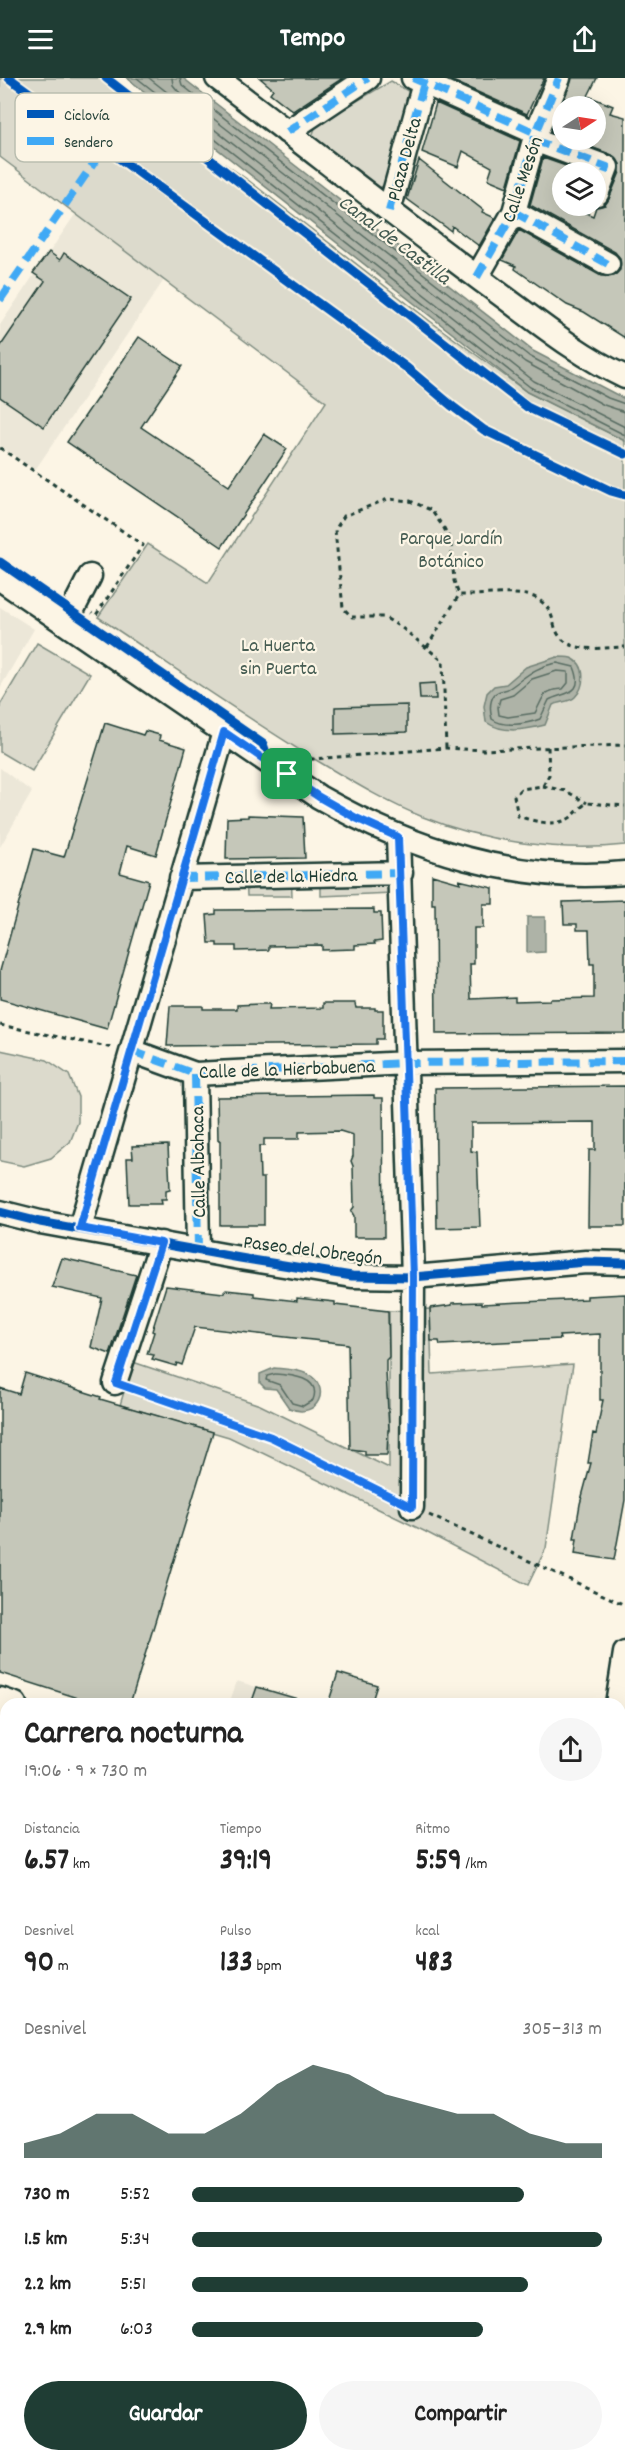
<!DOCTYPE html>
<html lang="es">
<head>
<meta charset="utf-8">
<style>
  :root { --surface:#fff; --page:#f6f6f6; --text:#222; --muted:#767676; --accent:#1f3d34 }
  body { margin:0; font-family:Dekko,sans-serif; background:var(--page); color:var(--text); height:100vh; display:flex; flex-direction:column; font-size:22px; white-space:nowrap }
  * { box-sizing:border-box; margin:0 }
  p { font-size:20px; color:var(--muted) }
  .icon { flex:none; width:33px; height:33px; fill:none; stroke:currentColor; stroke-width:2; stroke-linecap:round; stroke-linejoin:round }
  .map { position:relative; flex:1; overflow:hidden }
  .details { position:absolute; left:0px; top:1620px; width:626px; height:764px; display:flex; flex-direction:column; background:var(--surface); border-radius:18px 18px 0 0; box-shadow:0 6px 24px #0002 }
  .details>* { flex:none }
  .needle { width:39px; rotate:78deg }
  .fabs { position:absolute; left:552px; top:18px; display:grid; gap:12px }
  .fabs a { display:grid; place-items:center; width:54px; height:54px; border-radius:50%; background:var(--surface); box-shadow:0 6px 24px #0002; font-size:30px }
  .pin { position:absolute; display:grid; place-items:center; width:51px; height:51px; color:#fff; margin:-26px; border-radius:12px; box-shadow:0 3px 9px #0006 }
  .round { display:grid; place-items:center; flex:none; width:63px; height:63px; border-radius:32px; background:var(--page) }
  .overview { display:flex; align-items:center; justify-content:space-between; height:102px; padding:0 24px }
  h1 { font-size:33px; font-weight:700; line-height:45px }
  .stats { display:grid; grid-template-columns:repeat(3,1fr); gap:9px; height:102px; padding:6px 24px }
  .stats div { display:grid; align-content:center }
  .stats b { font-size:30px; font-weight:700 }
  .stats small { font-size:16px; font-weight:400 }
  .stats p { font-size:16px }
  .chart { height:168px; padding:12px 24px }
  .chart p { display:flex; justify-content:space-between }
  .chart svg { width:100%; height:108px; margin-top:6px; fill:var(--accent); opacity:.7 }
  .cta { display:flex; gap:12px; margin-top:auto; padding:12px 24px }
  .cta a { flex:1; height:69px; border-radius:36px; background:var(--accent); color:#fff; font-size:24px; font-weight:700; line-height:69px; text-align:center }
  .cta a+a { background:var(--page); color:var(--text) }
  ul { padding:0 24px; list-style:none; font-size:20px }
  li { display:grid; grid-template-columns:96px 72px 1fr; align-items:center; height:45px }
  li i { height:15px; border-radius:8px; background:var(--accent) }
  header { display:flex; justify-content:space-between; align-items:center; height:78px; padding:0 24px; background:var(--accent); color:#fff; font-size:27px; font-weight:700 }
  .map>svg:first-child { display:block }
</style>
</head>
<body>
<header><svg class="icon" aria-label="menu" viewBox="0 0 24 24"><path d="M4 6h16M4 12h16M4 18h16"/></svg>Tempo<svg class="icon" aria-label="share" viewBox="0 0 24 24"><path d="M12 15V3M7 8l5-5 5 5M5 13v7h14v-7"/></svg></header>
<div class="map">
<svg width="625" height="2383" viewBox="0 0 625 2383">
  <rect width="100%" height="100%" fill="#fcf5e5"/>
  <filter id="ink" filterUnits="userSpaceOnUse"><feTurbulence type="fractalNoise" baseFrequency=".0167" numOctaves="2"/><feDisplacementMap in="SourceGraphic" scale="12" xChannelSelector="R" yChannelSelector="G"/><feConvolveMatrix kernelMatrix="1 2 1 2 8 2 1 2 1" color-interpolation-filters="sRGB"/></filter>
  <g filter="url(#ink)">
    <path fill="#ece7d8" d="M76 135 164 202 35 392 0 368V247Z
      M0 529 34 551 0 610Z
      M0 690 32 714 0 769Z
      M237 1603 312 1626H229Z"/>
    <path fill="#dcdacc" stroke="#7e8c80" stroke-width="1.5" d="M0 0H113L154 36 248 102 430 243 527 314 625 363V767C559 774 485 764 423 739 383 723 348 701 311 679 239 635 169 586 98 539L148 466 208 505 326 324 0 79Z
      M391 3 413 16 387 106 379 110 312 59 316 47Z
      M37 565 90 596 32 693 0 674V627Z
      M291 793 292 818H247L246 795Z
      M393 793V815L321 818V795Z
      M0 972 47 982 69 997 78 1019V1044L70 1064 51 1080 24 1088 0 1083Z
      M430 1231 432 1296 573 1286 546 1470 528 1507 424 1453 229 1359 120 1327 133 1284 260 1327 389 1390V1233Z"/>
    <path fill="#aeb3a7" stroke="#758479" stroke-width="1.5" d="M127 0H183L533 273 625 321V363L527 314Z
      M557 579C561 579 567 579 571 580 587 586 585 609 575 619 569 625 560 623 553 627L545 647C525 652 503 656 486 644L484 628 487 615 494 608 506 606 526 589Z
      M527 839H545V874L527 875Z
      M274 1290C285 1291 298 1291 307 1296 333 1308 318 1343 289 1330L276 1311 265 1310 260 1305V1296Z
      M0 2275 6 2278V2378H143L148 2383H0Z"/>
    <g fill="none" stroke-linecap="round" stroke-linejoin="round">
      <path stroke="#586c62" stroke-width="1.5" d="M137 0 530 309 625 357
        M149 0 534 303 625 349
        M172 0 173 7 178 13 525 284 604 327 625 334
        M180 0 182 7 529 278 608 320 625 326
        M557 585 574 589C586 618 563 614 549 622L540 641C527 646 504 650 492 641 490 633 489 624 494 617 498 611 505 614 511 609 528 597 535 589 557 585Z
        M557 593 568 594V605L563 611C541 612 544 620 535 635L508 639 499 637 498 629 500 621 513 617 532 601Z
        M275 1296C290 1297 322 1299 313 1322L303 1328 292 1325 280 1307 266 1302 267 1298Z"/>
    </g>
    <path fill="#c5c7b9" stroke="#1f3d34" stroke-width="1.5" d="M260 0H343L293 33 270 15 273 11Z
      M446 0H544L527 36Z
      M572 0H597L588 18 613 28 610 35 625 39V260L584 234 567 227 515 191 516 188 502 182 519 152 601 198H614L620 192V180L615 174 530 127 543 80 583 94H562V128H570L593 138 596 129 605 127 609 121 620 94V86L612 77 572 62H596V28H562V58L551 54Z
      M436 25 520 63 507 109 488 101 492 89 463 73 458 89 422 74Z
      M419 82 483 132 482 134 495 140 479 168 452 148 451 153 407 121Z
      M49 174 60 182 64 175 131 221 44 349 0 319V269L45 203 33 195Z
      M139 259 182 288 141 349 229 408 264 356 287 371 222 469 67 364Z
      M435 605 436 621H420L419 606Z
      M407 627V654L335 656V629Z
      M105 645 143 657 145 653 160 657 159 662 186 670 156 777 127 768 120 795 149 803 107 951 0 921V893L34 771 64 779Z
      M248 737 303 739 305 780 226 781 227 740 248 739Z
      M432 797 460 805 459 802 493 810V826H483V850H474V886H470L471 921 515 919V923L550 922V921L594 920V886H590L589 852H577V846H564L563 824 625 822V955L436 956 435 826H432Z
      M374 831V835H381L382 863 374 864 375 866 355 867V871L322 872V867L269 868V872L236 873V868H217V865H209L207 837 216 836V832Z
      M323 925H355L356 930H375V932H383V961H376V966L167 968 170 928H203V931H237V927L260 926H270L269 931 323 930Z
      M625 1008V1148H588L589 1072H595V1044L471 1045V1073L477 1074 480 1149 437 1150 435 1010Z
      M374 1017V1020H383L384 1159H354V1138L351 1133 354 1129 353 1088 351 1083 353 1078V1057L340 1053 299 1054V1061H264V1068H259L260 1100H264V1147H220V1062H218L217 1019Z
      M168 1067 170 1111 166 1112V1121H161L162 1126H129L127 1080H133L132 1068Z
      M62 1180 136 1197 110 1276 91 1269 102 1220 52 1209Z
      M166 1208 223 1215 226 1212 254 1215V1218L297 1223V1220L335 1224V1227L388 1233 389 1279 386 1282V1294L389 1352H388L387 1377H365V1373L350 1371 348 1266 195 1249 182 1287 177 1285 176 1288 152 1281 154 1277 147 1276 154 1254 152 1253Z
      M625 1216V1422L614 1482 575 1476 577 1461H574L580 1426 591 1385H588L593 1355 596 1356 603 1322H600V1256L559 1258 560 1261 440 1267 439 1263H431L430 1230 452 1227V1225L482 1224V1226L587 1221V1218Z
      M25 1295 101 1319 100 1321 213 1354 130 1626H97L0 1595V1310L19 1316Z
      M338 1595 377 1607 371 1626H328Z
      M257 1609 301 1622 300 1626H251Z"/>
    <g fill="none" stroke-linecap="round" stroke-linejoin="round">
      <g stroke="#1f3d34" stroke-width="27">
        <path id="minor" d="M217 0C308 69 397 140 489 208 533 240 576 276 625 299
          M413 0 536 55
          M287 54 368 0
          M534 62 607 89 597 116
          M389 133 424 5
          M514 134 608 186
          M477 199 514 134 536 55 559 0
          M0 501 319 719C410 771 519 806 625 795
          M66 545 90 498
          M398 759 413 1199 412 1429
          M181 800 401 795
          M132 973 195 996 407 985 625 983
          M195 996 198 1172
          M0 1134 40 1144 240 1180 352 1198 413 1199 586 1184 625 1185
          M80 1150 224 654
          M115 1305 161 1165
          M0 1621 15 1626
          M617 1626 625 1575
          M0 1700 6 1702
          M620 1818 625 1820
          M620 1894 625 1895
          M0 2180 6 2184
          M620 2300 625 2303
          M286 2378 294 2383
          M401 2383 405 2378"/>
      </g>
      <g stroke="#1f3d34" stroke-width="38">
        <path id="highway" d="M0 1648 6 1650
          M0 1673 6 1675
          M620 1867 625 1868"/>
      </g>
      <path stroke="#1f3d34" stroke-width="3" stroke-dasharray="4.5 4.5" stroke-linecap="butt" d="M0 370 143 467 96 537 92 535
        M427 569 459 517
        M548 669 549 697 543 708 521 711 514 718 518 738C533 743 553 749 568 741 574 738 580 729 587 725L625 728
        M446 670 443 583 402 550 384 539H352L343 530 335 452 344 438 388 421 410 423 431 432 444 450 451 464 454 503 459 517C477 518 522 512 536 520 548 527 551 534 554 546 562 579 600 569 625 569
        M301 682 446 670 483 672 625 667
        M543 708 566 713 587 725
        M0 947 113 970
        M134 1312 271 1359 393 1420
        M429 1437 625 1527"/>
      <use href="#minor" stroke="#fcf5e5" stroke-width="22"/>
      <use href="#highway" stroke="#fcf5e5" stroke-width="33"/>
      <path stroke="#3fa9f5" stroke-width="8" stroke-dasharray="15 8" stroke-linecap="butt" d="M413 0 536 55
        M287 54 368 0
        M534 62 607 89 597 116
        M389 133 424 5
        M514 134 608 186
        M477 199 514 134 536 55 559 0
        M0 222 104 70
        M398 759 413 1199 412 1429
        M181 800 401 795
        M132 973 195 996 407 985 625 983
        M195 996 198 1172"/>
      <g stroke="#fcf5e5" stroke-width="13">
        <path id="cycleway" d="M9 0 407 290 452 328 484 352 611 413 625 417
          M106 0 527 329 625 376
          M0 484 263 666 269 683
          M0 1134 40 1144 240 1180 352 1198 413 1199 586 1184 625 1185"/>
      </g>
      <use href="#cycleway" stroke="#0057b8" stroke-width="9"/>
    </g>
  </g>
  <g fill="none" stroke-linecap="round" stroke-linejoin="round" filter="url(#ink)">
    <g stroke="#fff" stroke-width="12">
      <path id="route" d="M224 654 319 719 356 740 398 759 413 1199 412 1429 271 1359 116 1305 161 1165 80 1150Z"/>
    </g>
    <use href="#route" stroke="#1a73e8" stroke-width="8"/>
  </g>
  <g text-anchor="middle" stroke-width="4.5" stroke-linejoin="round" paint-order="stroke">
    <g font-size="20" fill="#1f3d34" stroke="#fcf5e5">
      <text transform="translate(403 81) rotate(-75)" y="7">Plaza Delta</text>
      <text transform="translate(521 101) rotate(-71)" y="7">Calle Mesón</text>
      <text transform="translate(291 797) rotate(-1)" y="7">Calle de la Hiedra</text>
      <text transform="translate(287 990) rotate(-2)" y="7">Calle de la Hierbabuena</text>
      <text transform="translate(197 1084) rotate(-91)" y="7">Calle Albahaca</text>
      <text transform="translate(313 1171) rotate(7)" y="7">Paseo del Obregón</text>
    </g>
    <g font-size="20" fill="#455c52" stroke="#fcf5e5">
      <text x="451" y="466">Parque Jardín<tspan x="451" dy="23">Botánico</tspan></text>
      <text x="278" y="573">La Huerta<tspan x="278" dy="23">sin Puerta</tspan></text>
    </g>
    <g font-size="21" font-style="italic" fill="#435a51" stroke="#fcf5e5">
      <text transform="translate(395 161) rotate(37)" y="7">Canal de Castilla</text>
    </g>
  </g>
  <rect x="15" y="15" width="198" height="69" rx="9" fill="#fcf5e5" stroke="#babeb0" stroke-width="1.5"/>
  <rect x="27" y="32" width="27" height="8" fill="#0057b8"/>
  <rect x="27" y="59" width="27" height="8" fill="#3fa9f5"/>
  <g font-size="16" fill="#1f3d34">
    <text x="64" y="42">Ciclovía</text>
    <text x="64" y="69">Sendero</text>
  </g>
</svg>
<div class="fabs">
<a><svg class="needle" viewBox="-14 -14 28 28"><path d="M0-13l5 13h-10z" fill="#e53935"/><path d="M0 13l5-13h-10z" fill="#767676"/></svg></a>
<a><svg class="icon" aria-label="layers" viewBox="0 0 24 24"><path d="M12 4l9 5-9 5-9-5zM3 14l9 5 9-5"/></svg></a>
</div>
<div class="pin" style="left:287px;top:696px;background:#1e9e55"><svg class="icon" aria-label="arrive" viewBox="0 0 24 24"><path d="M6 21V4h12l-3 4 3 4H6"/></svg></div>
<section class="details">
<div class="overview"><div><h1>Carrera nocturna</h1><p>19:06 · 9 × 730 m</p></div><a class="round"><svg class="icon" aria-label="share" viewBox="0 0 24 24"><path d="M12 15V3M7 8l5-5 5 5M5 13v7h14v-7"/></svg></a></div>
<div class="stats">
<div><p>Distancia</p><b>6.57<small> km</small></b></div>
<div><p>Tiempo</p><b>39:19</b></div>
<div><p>Ritmo</p><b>5:59<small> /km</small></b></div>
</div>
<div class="stats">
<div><p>Desnivel</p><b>90<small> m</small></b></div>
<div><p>Pulso</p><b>133<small> bpm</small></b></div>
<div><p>kcal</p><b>483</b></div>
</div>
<div class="chart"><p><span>Desnivel</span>305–313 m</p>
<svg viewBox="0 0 160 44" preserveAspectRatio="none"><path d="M0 44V38L10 34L20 26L30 26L40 34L50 34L60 26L70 14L80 6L90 10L100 18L110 22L120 26L130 26L140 34L150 38L160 38V44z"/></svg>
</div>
<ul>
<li><b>730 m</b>5:52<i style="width:81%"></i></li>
<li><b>1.5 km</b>5:34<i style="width:100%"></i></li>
<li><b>2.2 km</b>5:51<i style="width:82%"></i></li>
<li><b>2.9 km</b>6:03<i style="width:71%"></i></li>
</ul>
<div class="cta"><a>Guardar</a><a>Compartir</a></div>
</section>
</div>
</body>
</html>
